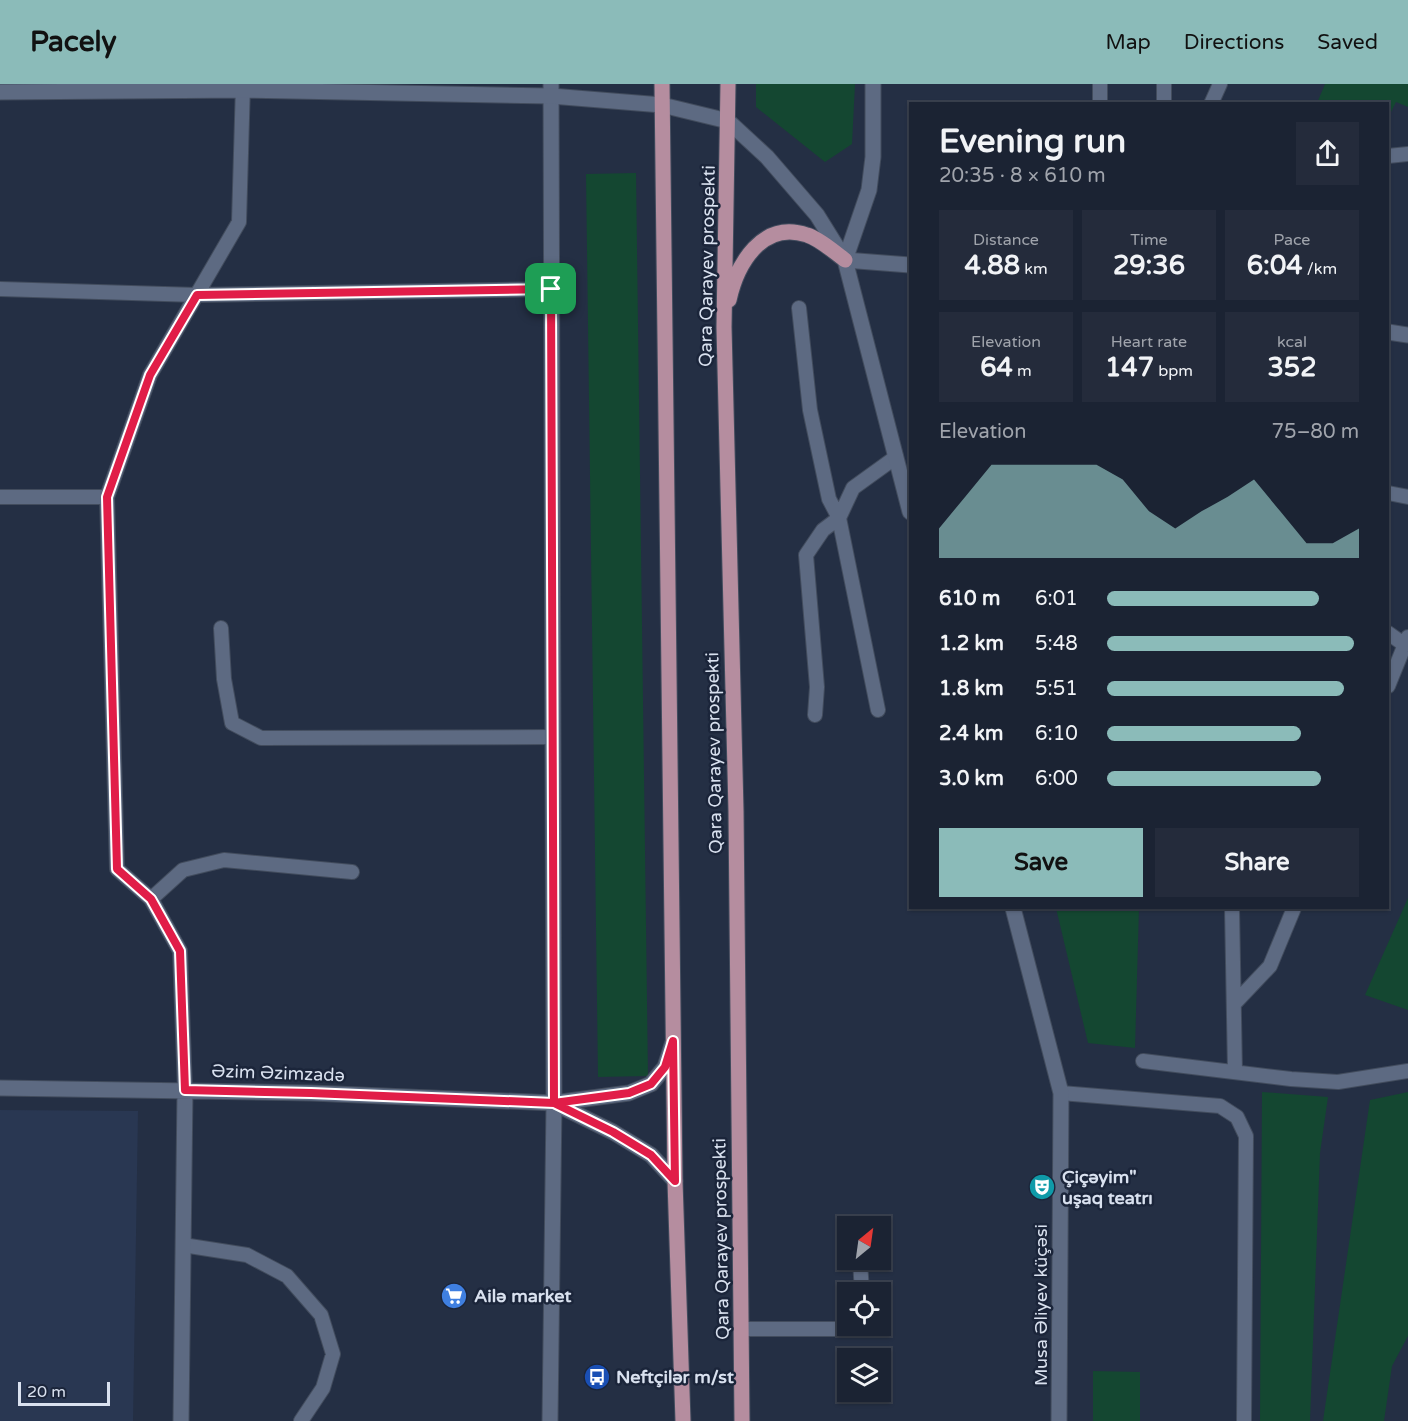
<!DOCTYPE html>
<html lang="en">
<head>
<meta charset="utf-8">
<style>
  :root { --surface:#1b2333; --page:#242b3b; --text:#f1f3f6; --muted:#a0a4ac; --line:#39404e; --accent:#8bbbb9 }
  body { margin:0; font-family:"Varela Round",sans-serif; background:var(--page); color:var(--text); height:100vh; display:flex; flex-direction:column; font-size:22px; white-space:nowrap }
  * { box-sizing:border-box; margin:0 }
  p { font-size:20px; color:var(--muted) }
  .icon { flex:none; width:33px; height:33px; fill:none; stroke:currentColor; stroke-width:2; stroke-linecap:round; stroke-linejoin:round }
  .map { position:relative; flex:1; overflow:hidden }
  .details { position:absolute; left:909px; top:18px; width:480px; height:807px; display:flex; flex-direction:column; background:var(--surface); border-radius:0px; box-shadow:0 2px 4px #0004,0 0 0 2px var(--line) }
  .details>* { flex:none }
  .needle { width:39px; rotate:29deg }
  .tools { position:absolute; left:837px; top:1132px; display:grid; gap:12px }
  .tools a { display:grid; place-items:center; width:54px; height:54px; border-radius:0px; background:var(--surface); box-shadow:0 2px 4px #0004,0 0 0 2px var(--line); font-size:30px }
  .scale { position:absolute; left:18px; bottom:15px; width:92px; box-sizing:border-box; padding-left:6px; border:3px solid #d9e1ef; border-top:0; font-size:16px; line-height:21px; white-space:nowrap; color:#d9e1ef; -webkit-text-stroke:4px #1b253a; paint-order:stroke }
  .pin { position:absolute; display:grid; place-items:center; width:51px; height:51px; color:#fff; margin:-26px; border-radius:12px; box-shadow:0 3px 9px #0006 }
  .round { display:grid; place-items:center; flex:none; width:63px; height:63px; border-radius:0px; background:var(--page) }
  .summary { display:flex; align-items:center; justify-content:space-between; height:102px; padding:0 30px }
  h1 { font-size:33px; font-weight:800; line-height:45px }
  .metrics { display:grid; grid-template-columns:repeat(3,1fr); gap:9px; height:102px; padding:6px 30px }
  .metrics div { display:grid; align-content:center; border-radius:0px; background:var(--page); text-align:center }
  .metrics b { font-size:26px; font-weight:800 }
  .metrics small { font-size:16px; font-weight:400 }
  .metrics p { font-size:16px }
  .chart { height:168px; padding:12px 30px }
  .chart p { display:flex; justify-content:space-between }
  .chart svg { width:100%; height:108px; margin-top:6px; fill:var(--accent); opacity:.7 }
  .primary-button { display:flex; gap:12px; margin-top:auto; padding:12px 30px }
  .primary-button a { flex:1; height:69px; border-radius:0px; background:var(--accent); color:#111; font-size:24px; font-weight:800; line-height:69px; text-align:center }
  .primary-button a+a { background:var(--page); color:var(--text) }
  ul { padding:0 30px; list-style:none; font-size:20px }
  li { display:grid; grid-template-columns:96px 72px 1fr; align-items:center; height:45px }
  li i { height:15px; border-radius:8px; background:var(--accent) }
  header { display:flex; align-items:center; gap:36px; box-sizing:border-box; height:84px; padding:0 30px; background:var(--accent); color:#111 }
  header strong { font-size:28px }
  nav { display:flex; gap:33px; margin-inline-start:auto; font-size:21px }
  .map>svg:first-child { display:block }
</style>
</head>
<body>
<header>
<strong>Pacely</strong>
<nav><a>Map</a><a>Directions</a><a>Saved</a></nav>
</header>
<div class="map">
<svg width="1408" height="1337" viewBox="0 0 1408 1337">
  <rect width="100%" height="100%" fill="#242f44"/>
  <path fill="#293752" d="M0 1026 138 1027 133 1337H0Z"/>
  <path fill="#144731" d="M756 0H855L852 60 825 78 756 23Z
    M1325 0H1408V23L1396 18 1388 34V20L1317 19Z
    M636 89 648 992 598 993 586 90Z
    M1408 814V926L1365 911Z
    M1056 824H1139L1135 964 1088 959Z
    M1262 1008 1328 1013 1320 1069 1310 1337H1260Z
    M1408 1008V1252L1392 1282 1384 1337H1323L1370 1016Z
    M1093 1287 1140 1288V1337H1093Z"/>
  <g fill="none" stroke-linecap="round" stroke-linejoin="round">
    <g stroke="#424c5d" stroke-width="16">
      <path id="service" d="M1100 0V20
        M1164 20V0
        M1211 20 1220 0
        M1388 72 1408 70
        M0 205 197 211 551 205
        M799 224 810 326 829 415 839 434 823 446 806 471 817 603 815 631
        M1388 409 1408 413
        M0 413H107
        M221 544 224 595 232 639 261 654 553 653
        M1388 549 1405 561
        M1388 602 1408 553
        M878 626 839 434 853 404 896 373
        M151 815 183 786 224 776 352 788
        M1232 824 1235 988
        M1234 920 1270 882 1294 824
        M1143 977 1291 995 1338 998 1408 987
        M185 1006 180 867 151 815 117 785 107 413 150 291 239 138 243 0
        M1061 1009 1220 1022 1237 1033 1246 1052 1244 1337
        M183 1161 247 1171 287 1192 321 1231 333 1270 323 1304 301 1337
        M860 1176 862 1209
        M741 1245H838L852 1242"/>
    </g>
    <g stroke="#424c5d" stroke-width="17">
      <path id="minor" d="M873 0V73L869 106 845 176 910 181
        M1388 248 1408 251
        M0 1004 311 1009 554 1019 629 1009 651 1000 665 983 672 961
        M554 1019 613 1048 651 1071 675 1097
        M181 1337 185 1006
        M550 1337 554 1019 551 0"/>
    </g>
    <g stroke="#424c5d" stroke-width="17">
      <path id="tertiary" d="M0 8 244 6 551 12 662 21 728 37 767 73 817 131 845 176 910 428
        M1013 824 1061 1009 1059 1337"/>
    </g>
    <g stroke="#424c5d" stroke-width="17">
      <path id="primary" d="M662 0 675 1097 683 1337
        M728 0 724 243 736 727 742 1337
        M729 216C737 180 762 136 807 151 820 155 834 168 845 176"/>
    </g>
    <use href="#service" stroke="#5d6a82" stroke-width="14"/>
    <use href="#minor" stroke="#5d6a82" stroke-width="15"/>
    <use href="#tertiary" stroke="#5d6a82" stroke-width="15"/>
    <use href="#primary" stroke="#b58d9f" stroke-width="15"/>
  </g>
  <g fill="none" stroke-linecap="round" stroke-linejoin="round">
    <g stroke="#fff" stroke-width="12">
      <path id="route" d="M551 205 197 211 150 291 107 413 117 785 151 815 180 867 185 1006 311 1009 554 1019 629 1009 651 1000 665 983 673 957 675 1097 651 1071 613 1048 554 1019 551 205"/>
    </g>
    <use href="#route" stroke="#e11d48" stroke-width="8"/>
  </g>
  <defs>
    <g id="theatre-disc" transform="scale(1.35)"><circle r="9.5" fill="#0f9aa8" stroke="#1b253a"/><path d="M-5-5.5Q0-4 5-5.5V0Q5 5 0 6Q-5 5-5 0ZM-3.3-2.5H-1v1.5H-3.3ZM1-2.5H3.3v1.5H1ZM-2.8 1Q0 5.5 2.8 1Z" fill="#fff"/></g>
    <g id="supermarket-disc" transform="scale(1.35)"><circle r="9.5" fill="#3f7fe0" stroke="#1b253a"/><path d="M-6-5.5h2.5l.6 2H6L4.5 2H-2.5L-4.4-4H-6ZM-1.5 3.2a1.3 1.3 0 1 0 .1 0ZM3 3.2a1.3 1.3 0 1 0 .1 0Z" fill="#fff"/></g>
    <g id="bus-disc" transform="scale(1.35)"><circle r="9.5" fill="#1a4fb4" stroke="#1b253a"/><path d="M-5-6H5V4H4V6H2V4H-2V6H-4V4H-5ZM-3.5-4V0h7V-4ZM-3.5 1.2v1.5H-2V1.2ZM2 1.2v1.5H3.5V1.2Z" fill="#fff"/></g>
  </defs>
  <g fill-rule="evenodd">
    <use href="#theatre-disc" x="1042" y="1103"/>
    <use href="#supermarket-disc" x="454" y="1212"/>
    <use href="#bus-disc" x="597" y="1293"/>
  </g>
  <g text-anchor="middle" stroke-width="5" stroke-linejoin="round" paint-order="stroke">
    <g font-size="18" fill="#d9e1ef" stroke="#1b253a">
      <text transform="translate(707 182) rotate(-89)" y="6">Qara Qarayev prospekti</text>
      <text transform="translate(714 669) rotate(-91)" y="6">Qara Qarayev prospekti</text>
      <text transform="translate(278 989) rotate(2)" y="6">Əzim Əzimzadə</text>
      <text transform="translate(721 1155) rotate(-91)" y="6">Qara Qarayev prospekti</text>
      <text transform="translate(1041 1221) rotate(-90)" y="6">Musa Əliyev küçəsi</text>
    </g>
    <g font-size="18" font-weight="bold" fill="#d9e1ef" stroke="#1b253a" text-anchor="start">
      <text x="1062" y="1099">Çiçəyim"<tspan x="1062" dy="21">uşaq teatrı</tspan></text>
      <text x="474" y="1218">Ailə market</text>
      <text x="616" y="1299">Neftçilər m/st</text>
    </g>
  </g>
</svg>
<div class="tools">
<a><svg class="needle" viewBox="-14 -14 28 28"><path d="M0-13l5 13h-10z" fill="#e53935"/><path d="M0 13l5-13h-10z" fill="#a0a4ac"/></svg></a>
<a><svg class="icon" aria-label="locate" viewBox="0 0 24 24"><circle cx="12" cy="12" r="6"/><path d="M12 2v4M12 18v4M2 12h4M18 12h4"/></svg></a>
<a><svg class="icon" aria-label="layers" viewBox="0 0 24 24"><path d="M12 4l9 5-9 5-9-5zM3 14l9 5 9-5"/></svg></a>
</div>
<div class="scale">20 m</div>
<div class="pin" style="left:551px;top:205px;background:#1e9e55"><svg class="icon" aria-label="arrive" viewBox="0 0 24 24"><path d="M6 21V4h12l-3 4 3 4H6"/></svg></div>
<section class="details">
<div class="summary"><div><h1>Evening run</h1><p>20:35 · 8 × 610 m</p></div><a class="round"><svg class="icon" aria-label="share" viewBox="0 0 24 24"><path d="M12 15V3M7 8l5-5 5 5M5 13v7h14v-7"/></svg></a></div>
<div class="metrics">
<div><p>Distance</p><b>4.88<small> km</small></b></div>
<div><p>Time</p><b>29:36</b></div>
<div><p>Pace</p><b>6:04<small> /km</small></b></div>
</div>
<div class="metrics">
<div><p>Elevation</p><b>64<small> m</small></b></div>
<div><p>Heart rate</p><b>147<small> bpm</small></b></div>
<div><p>kcal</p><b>352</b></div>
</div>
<div class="chart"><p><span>Elevation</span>75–80 m</p>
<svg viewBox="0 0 160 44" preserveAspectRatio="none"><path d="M0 44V32L10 19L20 6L30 6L40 6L50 6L60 6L70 12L80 25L90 32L100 25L110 19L120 12L130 25L140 38L150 38L160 32V44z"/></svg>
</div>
<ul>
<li><b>610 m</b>6:01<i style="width:84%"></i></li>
<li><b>1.2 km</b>5:48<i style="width:98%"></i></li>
<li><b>1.8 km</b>5:51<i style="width:94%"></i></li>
<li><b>2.4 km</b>6:10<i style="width:77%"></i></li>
<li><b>3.0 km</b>6:00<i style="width:85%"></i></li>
</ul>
<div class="primary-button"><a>Save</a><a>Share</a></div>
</section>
</div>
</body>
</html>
